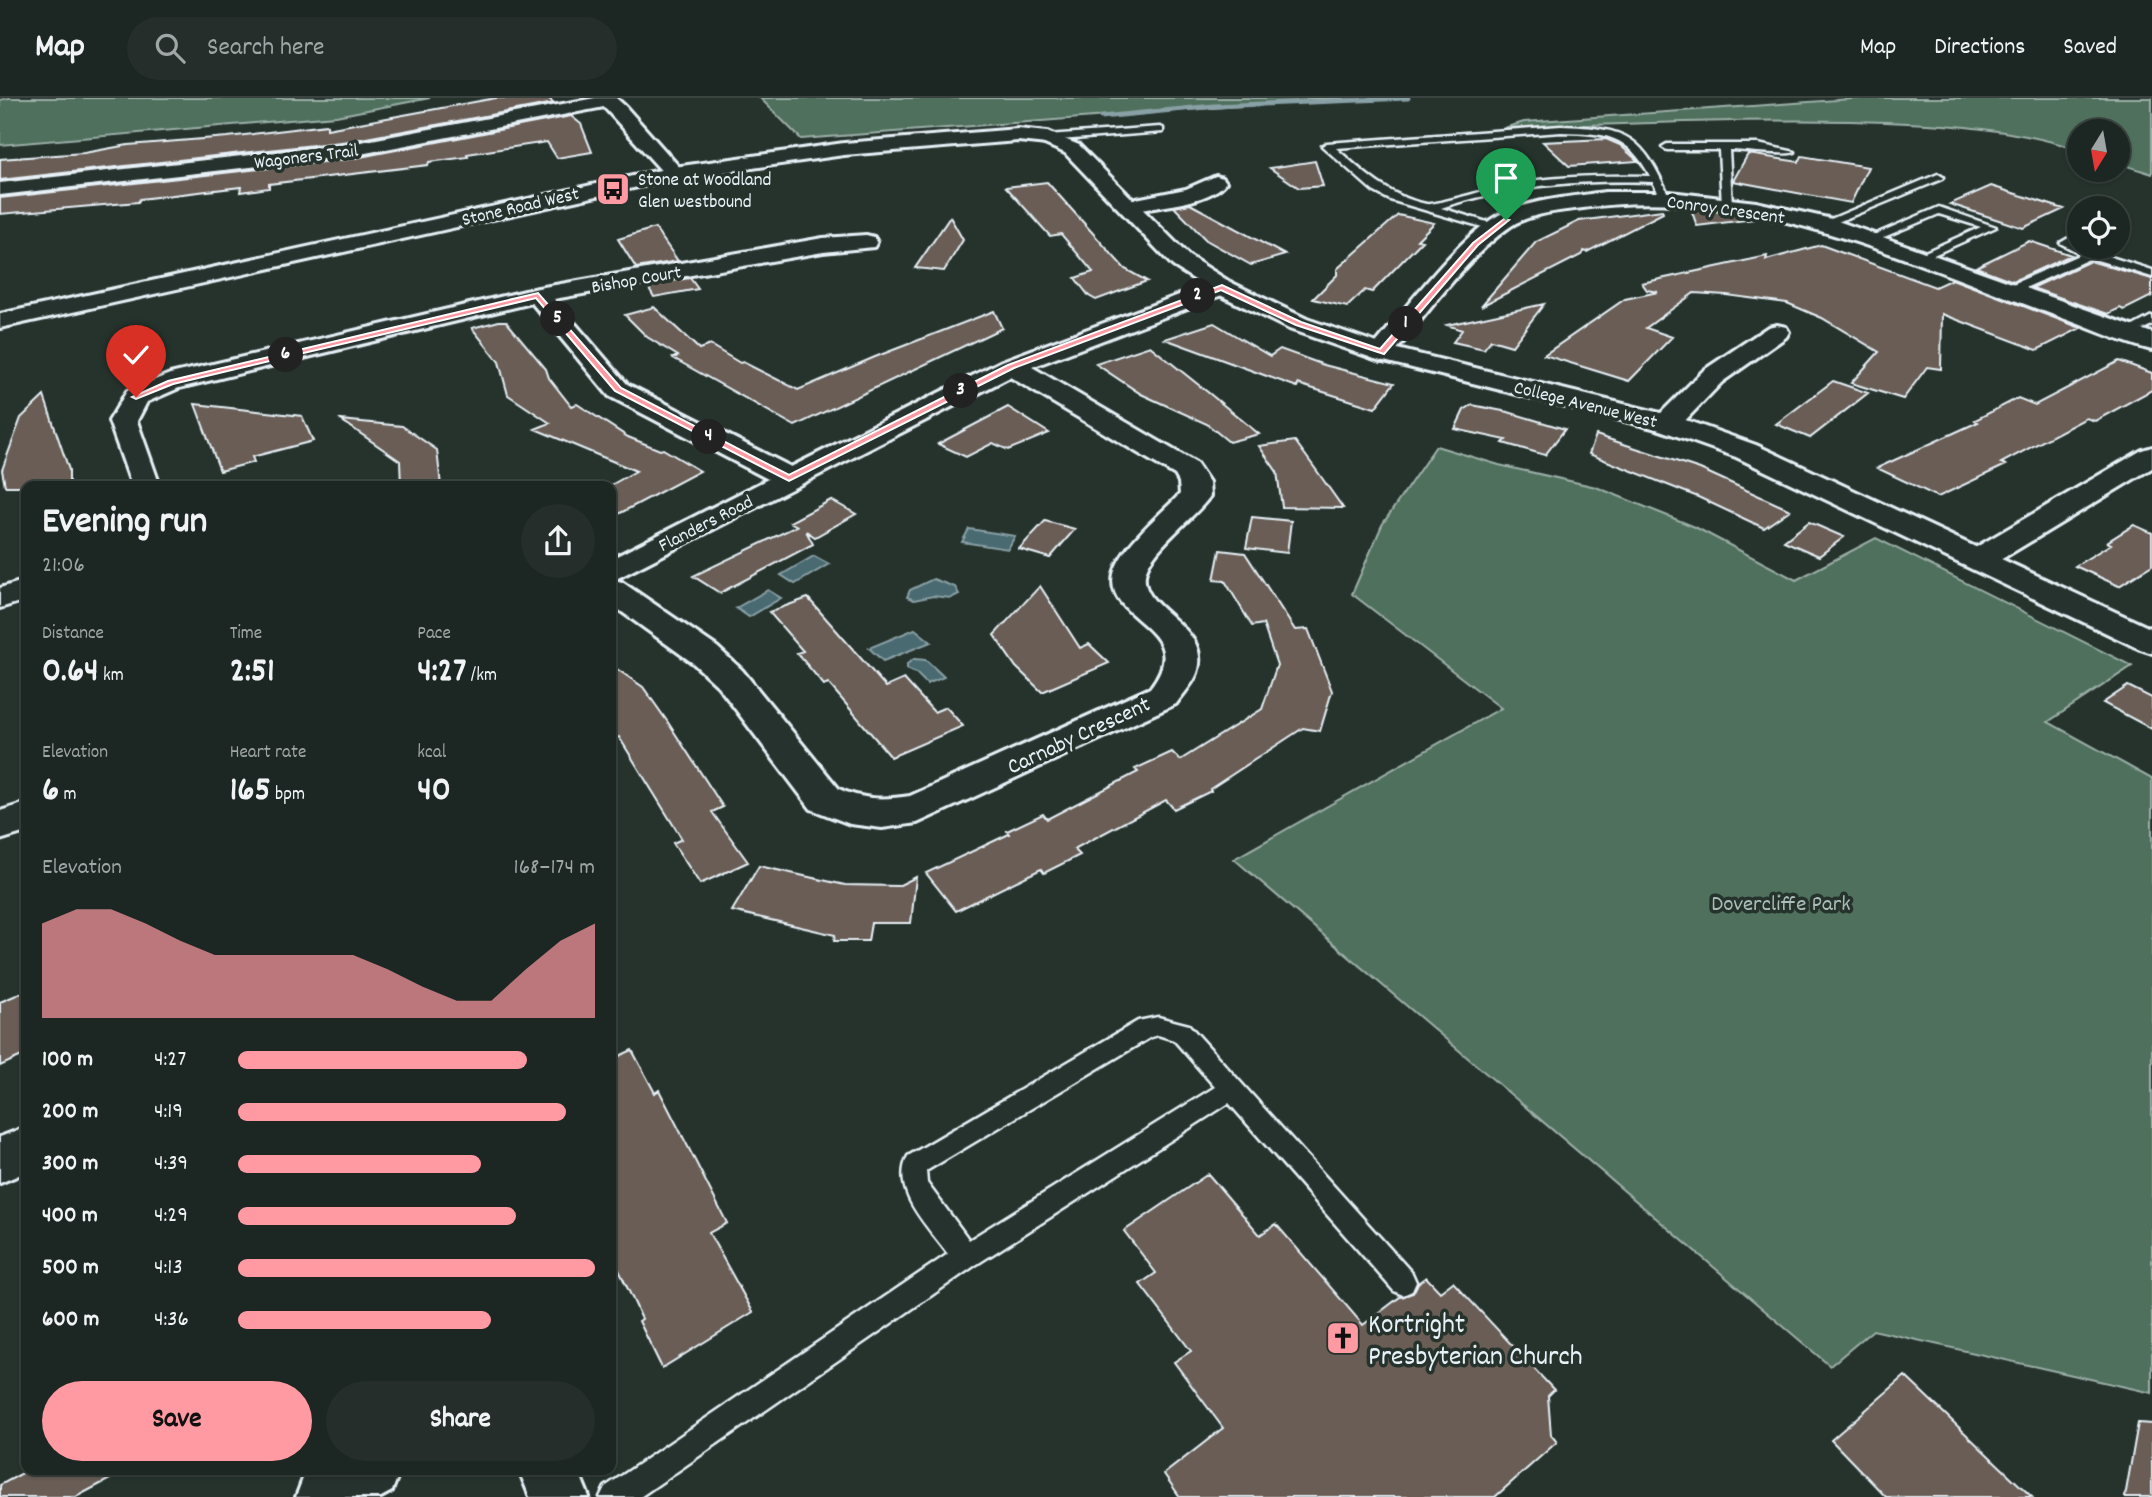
<!DOCTYPE html>
<html lang="en">
<head>
<meta charset="utf-8">
<style>
  :root { --surface:#1c2622; --page:#252e2a; --text:#f1f3f6; --muted:#a0a5a5; --line:#3a4340; --accent:#ff9aa2 }
  body { margin:0; font-family:Dekko,sans-serif; background:var(--page); color:var(--text); height:100vh; display:flex; flex-direction:column; font-size:26px; white-space:nowrap }
  * { box-sizing:border-box; margin:0 }
  p { font-size:23px; color:var(--muted) }
  .icon { flex:none; width:38px; height:38px; fill:none; stroke:currentColor; stroke-width:2; stroke-linecap:round; stroke-linejoin:round }
  .map { position:relative; flex:1; overflow:hidden }
  .side { position:absolute; left:21px; top:383px; width:595px; height:994px; display:flex; flex-direction:column; background:var(--surface); border-radius:14px; box-shadow:0 2px 5px #0004,0 0 0 2px var(--line) }
  .side>* { flex:none }
  .needle { width:46px; rotate:191deg }
  .tools { position:absolute; left:2067px; top:21px; display:grid; gap:14px }
  .tools a { display:grid; place-items:center; width:63px; height:63px; border-radius:50%; background:var(--surface); box-shadow:0 2px 5px #0004,0 0 0 2px var(--line); font-size:35px }
  .pin { position:absolute; display:grid; place-items:center; width:60px; height:60px; color:#fff; margin:-72px -30px; border-radius:50% 50% 50% 0; rotate:-45deg; box-shadow:0 0 7px #0007 }
  .pin .icon { rotate:45deg }
  .km { position:absolute; width:35px; height:35px; margin:-18px; border-radius:50%; background:#222; color:#fff; font-size:19px; line-height:35px; text-align:center }
  .round { display:grid; place-items:center; flex:none; width:74px; height:74px; border-radius:37px; background:var(--page) }
  .overview { display:flex; align-items:center; justify-content:space-between; height:119px; padding:0 21px }
  h1 { font-size:38px; font-weight:700; line-height:52px }
  .metrics { display:grid; grid-template-columns:repeat(3,1fr); gap:10px; height:119px; padding:7px 21px }
  .metrics div { display:grid; align-content:center }
  .metrics b { font-size:35px; font-weight:700 }
  .metrics small { font-size:19px; font-weight:400 }
  .metrics p { font-size:19px }
  .chart { height:196px; padding:14px 21px }
  .chart p { display:flex; justify-content:space-between }
  .chart svg { width:100%; height:126px; margin-top:7px; fill:var(--accent); opacity:.7 }
  .primary-button { display:flex; gap:14px; margin-top:auto; padding:14px 21px }
  .primary-button a { flex:1; height:80px; border-radius:42px; background:var(--accent); color:#111; font-size:28px; font-weight:700; line-height:80px; text-align:center }
  .primary-button a+a { background:var(--page); color:var(--text) }
  ul { padding:0 21px; list-style:none; font-size:23px }
  li { display:grid; grid-template-columns:112px 84px 1fr; align-items:center; height:52px }
  li i { height:18px; border-radius:9px; background:var(--accent) }
  header { display:flex; align-items:center; gap:42px; box-sizing:border-box; height:98px; padding:0 35px; background:var(--surface); border-bottom:2px solid var(--line) }
  header strong { font-size:33px }
  nav { display:flex; gap:38px; margin-inline-start:auto; font-size:24px }
  .search { width:490px; height:63px; background:var(--page); display:flex; align-items:center; gap:18px; box-sizing:border-box; padding:0 24px; border-radius:38px; color:var(--muted); font-size:26px }
  .map>svg:first-child { display:block }
</style>
</head>
<body>
<header>
<strong>Map</strong>
<div class="search"><svg class="icon" aria-label="search" viewBox="0 0 24 24"><circle cx="10" cy="10" r="6"/><path d="M15 15l6 6"/></svg>Search here</div>
<nav><a>Map</a><a>Directions</a><a>Saved</a></nav>
</header>
<div class="map">
<svg width="2152" height="1399" viewBox="0 0 2152 1399">
  <rect width="100%" height="100%" fill="#26332d"/>
  <filter id="ink" filterUnits="userSpaceOnUse"><feTurbulence type="fractalNoise" baseFrequency=".0143" numOctaves="2"/><feDisplacementMap in="SourceGraphic" scale="14" xChannelSelector="R" yChannelSelector="G"/><feConvolveMatrix kernelMatrix="1 2 1 2 8 2 1 2 1" color-interpolation-filters="sRGB"/></filter>
  <g filter="url(#ink)">
    <path fill="#4f705b" stroke="#9cb0aa" stroke-width="2" d="M8 0H430L336 18 0 47V2Z
      M760 0H1345L801 41Z
      M1865 0H2152V76L2118 65V33H2079V52C2005 27 1926 25 1849 23 1734 21 1619 26 1504 30L1524 24Z
      M1436 348 1499 367 1596 389 1695 429 1796 482 1876 440 2132 568 2048 624 2152 681V1295L1873 1232 1830 1268 1234 761 1501 610 1352 496 1382 427Z"/>
    <path fill="#496a70" stroke="#89a0a6" stroke-width="2" d="M969 431 1015 438 1008 451 962 444Z
      M814 458 829 466 795 486 781 477Z
      M933 481 955 489 959 496 951 500 933 498 914 502 907 499 910 492Z
      M768 492 781 500 749 519 736 510Z
      M915 531 931 544 883 563 869 550Z
      M914 561 926 562 944 579 927 586 916 575 907 571V566Z"/>
    <g fill="none" stroke-linecap="round" stroke-linejoin="round">
      <path stroke="#89a0a6" stroke-width="5" d="M1101 19 1214 8 1408 0"/>
    </g>
    <path fill="#695d55" stroke="#e8f1f8" stroke-width="2" d="M496 0H548L554 5 350 43 0 82V61L84 55 128 47 228 39 327 27V31Z
      M571 18 581 26 592 54 557 60 547 44 467 56 468 59 429 64 428 67 269 86V90L240 94 241 89 140 101 138 104 0 116V100L350 61Z
      M1606 41 1620 47 1638 63 1569 68 1543 44Z
      M1748 56 1799 64 1802 58 1868 69 1851 105 1733 83Z
      M1315 63 1323 88 1299 90 1270 70Z
      M1047 84 1125 171 1147 183 1096 202 1089 198 1075 180 1093 174 1061 136 1050 138 1006 89Z
      M1991 88 2064 111 2023 130 1950 106Z
      M1190 106 1285 157 1251 167 1206 142 1174 109Z
      M1691 111H1705L1754 121 1697 128Z
      M1662 112 1663 115 1587 154 1584 153 1581 157 1481 208 1536 144 1579 123Z
      M1398 117 1434 125 1417 142 1422 143 1372 194 1365 192 1347 209 1313 201 1337 177V171Z
      M950 119 963 142 944 173 915 170Z
      M655 130 678 163 636 170 618 141Z
      M2029 143 2071 157 2013 183 1976 169Z
      M1821 147 1935 189 1952 181 2081 230 2037 252 1942 216 1941 271 1927 269 1903 301 1851 285 1879 254 1822 220 1787 205 1726 197 1694 195 1646 230 1672 239 1629 283 1544 257 1625 201 1658 194 1647 192 1642 185 1767 158 1766 162Z
      M2090 163 2152 181V198L2124 212 2120 210 2108 216 2032 190Z
      M690 180 698 191 654 199 647 187Z
      M1544 206 1512 248 1491 242 1484 251 1453 244 1462 232 1447 227Z
      M654 209 699 251 710 247 740 265 743 264 798 292 875 259 994 213 1002 230 795 328 673 260 678 258 647 239 625 217Z
      M499 223H506L546 271 549 280 571 308 577 306 628 339 660 352 663 351 700 373 611 420V387L636 373 535 331 550 325 508 297 499 264 472 230Z
      M1214 225 1270 258 1280 251 1324 267 1394 285 1375 310 1298 286 1297 289 1165 241Z
      M1150 248 1210 296 1259 336 1229 344 1207 326 1141 296 1096 266Z
      M2119 263 2152 275V292L2095 323 2086 320 2001 365 2006 367 1938 399 1877 370 1978 324 1975 322 2018 300 2035 307Z
      M1833 283 1868 295 1810 340 1776 326Z
      M44 298 69 372V388H5L2 372 21 320Z
      M195 306 302 318 313 343 252 359 254 364 220 373Z
      M1472 307 1508 314 1565 331 1545 357 1503 345 1506 342 1455 331 1464 312Z
      M1008 309 1049 335 1008 352 993 345 966 359 938 346Z
      M341 322 402 328 437 352 441 388H401L400 363Z
      M1596 337 1700 371 1790 412 1764 430 1698 399 1589 356Z
      M1295 343 1317 373 1343 410 1282 409 1277 374 1259 348Z
      M831 402 856 416 815 439 806 433 813 446 720 495 693 478 797 428 790 424Z
      M1252 419 1291 423 1287 455 1246 450Z
      M1045 423 1075 431 1050 460 1019 451Z
      M1809 424 1844 439 1819 458 1784 443Z
      M2134 427 2152 435V467L2119 488 2075 468 2111 446 2107 444Z
      M1220 452 1245 455 1295 532 1308 531 1332 593 1320 633 1303 630 1210 691 1211 693 1174 711 1166 702 1074 751 1080 757 1044 775 1041 771 956 813 926 775 1009 736 1007 733 1043 716 1047 721 1138 674 1135 671 1172 654 1180 662 1262 611 1277 567 1263 526 1252 528 1225 483 1214 482Z
      M1040 488 1080 550 1089 546 1109 565 1042 594 1016 569 994 537Z
      M808 500 886 589 904 581 934 614 946 609 963 628 891 659 828 585 824 587 797 555 803 553 769 514Z
      M611 567 643 589 667 623 723 709 712 714 748 764 700 786 673 745 682 741 619 639 611 643Z
      M2128 588 2152 600V631L2103 605Z
      M759 768 845 787 898 788 916 779 911 825H871L868 843H834L835 837 732 813Z
      M26 893V956L0 968V904Z
      M632 952 655 995 659 992 727 1125 709 1135 753 1214 662 1270 639 1223 642 1221 611 1155V962Z
      M1208 1076 1260 1137 1276 1126 1363 1227 1400 1199 1413 1195 1418 1185 1426 1179 1440 1194 1453 1184 1554 1292 1548 1298 1551 1337 1557 1344 1495 1399H1180L1164 1376 1223 1330 1174 1264 1191 1253 1140 1186 1156 1175 1124 1133Z
      M1905 1278 2032 1399H1886L1831 1342Z
      M2138 1325 2152 1326V1399H2125Z
      M28 1372H127L76 1399H0V1387Z"/>
    <g fill="none" stroke-linecap="round" stroke-linejoin="round">
      <g stroke="#e8f1f8" stroke-width="5">
        <path id="service" d="M1561 28C1629 30 1642 38 1670 100L1661 102 1653 84C1580 82 1510 87 1441 110L1500 128 1501 130 1496 133 1390 102 1373 93 1322 48 1327 45ZM1561 34C1605 35 1628 36 1650 78 1605 77 1560 78 1515 85 1499 88 1434 108 1426 106 1388 98 1364 75 1336 50Z
          M1160 29 1163 30V34L1047 43 1042 40 1047 37Z
          M1758 46 1795 54C1789 58 1742 52 1729 52L1732 107 1727 110 1722 107 1719 52H1667L1662 49 1667 46Z
          M1938 76 1943 79 1942 81 1828 128 1819 126Z
          M1939 109 1996 129 1920 163 1914 160 1916 158 1981 129 1939 116 1872 144 1862 142Z
          M2079 134V142L2074 145 2079 149 2152 172V179L2091 160 2014 195H2006V189L2081 156 2060 145Z
          M2152 218V227L2128 238 2122 234Z
          M1158 919 1189 927 1412 1175 1416 1184 1412 1193 1403 1197 1394 1193 1229 1005 974 1168 640 1399H600L605 1389 948 1156C928 1128 890 1093 908 1058L1138 923ZM1158 937 1174 942 1215 989 969 1142 927 1085 926 1073 1151 939Z"/>
      </g>
      <g stroke="#e8f1f8" stroke-width="6">
        <path id="minor" d="M595 0H616L625 8 681 71 684 75 681 79H667L604 9 350 58 0 97V85L350 46Z
          M1216 78 1223 80 1226 84C1210 106 1154 109 1128 114L1121 112 1117 108 1121 104 1186 91Z
          M1605 94H1670L1756 104 1832 121 2152 235V252C2120 244 2088 229 2057 218 1907 164 1747 85 1583 110 1560 113 1531 115 1511 128 1467 158 1425 219 1390 260L1381 263 1372 260 1368 255 1372 250C1402 215 1461 136 1499 117 1532 101 1570 99 1605 94Z
          M866 137 874 139 877 144 874 149 823 154 554 201 627 286 791 369 1002 263 1214 184H1230L1234 189 1230 194 1032 269 1196 365 1209 384 1210 398C1195 420 1149 452 1145 477 1140 514 1213 527 1197 575 1193 586 1182 597 1176 606L917 725 882 730 850 726 811 711 718 588 693 565 611 506V461L768 381 609 298 532 205 179 290 147 304 137 323 160 388H132L109 323 127 293 170 276 538 190 823 140ZM1010 279 1175 377 1179 384 1180 396C1161 416 1120 449 1114 476 1103 524 1198 529 1150 590L910 698C884 702 863 702 839 691L742 572 717 549 622 484 614 482Z
          M1777 227 1786 229 1789 234 1786 239 1722 284 1677 331 1667 333 1657 331 1653 325 1657 319 1704 272 1768 229Z
          M2152 349V370L1990 468 1979 470 1968 468 1963 461 1968 454 2142 352Z
          M26 482V502L0 510V490Z
          M26 705V734L0 742V713Z
          M26 1029V1074L0 1085V1039Z
          M315 1372H400L392 1393 381 1399H296L304 1378Z
          M519 1372H578L589 1399H530Z"/>
      </g>
      <g stroke="#e8f1f8" stroke-width="6">
        <path id="tertiary" d="M1047 34 1079 47 1189 158 1230 184 1307 221 1389 249 1677 319 1756 347 2152 531V555L2140 551 1736 359 1657 331 1372 260 1289 231 1214 194 1173 168 1065 55 1040 44 1037 40Z"/>
      </g>
      <g stroke="#e8f1f8" stroke-width="6">
        <path id="secondary" d="M1018 31 1047 34 1057 40 1047 46 1018 43 844 57 674 81 0 230V216L674 69 844 45Z"/>
      </g>
      <use href="#service" fill="#26332d" fill-rule="evenodd"/>
      <use href="#minor" fill="#26332d" fill-rule="evenodd"/>
      <use href="#tertiary" fill="#26332d" fill-rule="evenodd"/>
      <use href="#secondary" fill="#26332d" fill-rule="evenodd"/>
    </g>
  </g>
  <path fill="#ff9aa2" stroke="#fff" stroke-width="2" d="M1504 121 1509 122 1478 147 1384 256 1296 227 1221 192 1014 270 789 383 615 293 536 200 173 286 136 301 132 299 168 283 538 195 621 290 789 377 1008 267 1222 187 1301 224 1380 251 1473 145Z"/>
  <defs>
    <g id="bus-square" transform="scale(1.75)"><rect x="-9" y="-9" width="18" height="18" rx="4" fill="#ff9aa2" stroke="#26332d"/><path d="M-5-6H5V4H4V6H2V4H-2V6H-4V4H-5ZM-3.5-4V0h7V-4ZM-3.5 1.2v1.5H-2V1.2ZM2 1.2v1.5H3.5V1.2Z" fill="#111"/></g>
    <g id="church-square" transform="scale(1.75)"><rect x="-9" y="-9" width="18" height="18" rx="4" fill="#ff9aa2" stroke="#26332d"/><path d="M-1.2-6h2.4v3.5h3.3v2.4h-3.3V6h-2.4V-.1h-3.3v-2.4h3.3Z" fill="#111"/></g>
  </defs>
  <g fill-rule="evenodd">
    <use href="#bus-square" x="613" y="91"/>
    <use href="#church-square" x="1343" y="1240"/>
  </g>
  <g text-anchor="middle" stroke-width="7" stroke-linejoin="round" paint-order="stroke">
    <g font-size="19" fill="#e8f1f8" stroke="#26332d">
      <text transform="translate(306 57) rotate(-7)" y="7">Wagoners Trail</text>
      <text transform="translate(520 107) rotate(-13)" y="7">Stone Road West</text>
      <text transform="translate(1726 110) rotate(8)" y="7">Conroy Crescent</text>
      <text transform="translate(636 180) rotate(-10)" y="7">Bishop Court</text>
      <text transform="translate(1586 305) rotate(14)" y="7">College Avenue West</text>
      <text transform="translate(705 424) rotate(-27)" y="7">Flanders Road</text>
    </g>
    <g font-size="19" fill="#e8f1f8" stroke="#26332d" text-anchor="start">
      <text x="638" y="87">Stone at Woodland<tspan x="638" dy="22">Glen westbound</tspan></text>
    </g>
    <g font-size="23" fill="#e8f1f8" stroke="#26332d">
      <text transform="translate(1078 636) rotate(-25)" y="8">Carnaby Crescent</text>
    </g>
    <g font-size="23" fill="#abbdb9" stroke="#26332d">
      <text x="1781" y="812">Dovercliffe Park</text>
    </g>
    <g font-size="28" fill="#e8f1f8" stroke="#26332d" text-anchor="start">
      <text x="1368" y="1234">Kortright<tspan x="1368" dy="32">Presbyterian Church</tspan></text>
    </g>
  </g>
</svg>
<div class="tools">
<a><svg class="needle" viewBox="-14 -14 28 28"><path d="M0-13l5 13h-10z" fill="#e53935"/><path d="M0 13l5-13h-10z" fill="#a0a5a5"/></svg></a>
<a><svg class="icon" aria-label="locate" viewBox="0 0 24 24"><circle cx="12" cy="12" r="6"/><path d="M12 2v4M12 18v4M2 12h4M18 12h4"/></svg></a>
</div>
<div class="pin" style="left:1506px;top:122px;background:#1e9e55"><svg class="icon" aria-label="arrive" viewBox="0 0 24 24"><path d="M6 21V4h12l-3 4 3 4H6"/></svg></div>
<div class="pin" style="left:136px;top:299px;background:#d93025"><svg class="icon" aria-label="check" viewBox="0 0 24 24"><path d="M5 12l5 5 9-10"/></svg></div>
<b class="km" style="left:1406px;top:226px">1</b>
<b class="km" style="left:1198px;top:198px">2</b>
<b class="km" style="left:961px;top:293px">3</b>
<b class="km" style="left:709px;top:339px">4</b>
<b class="km" style="left:558px;top:221px">5</b>
<b class="km" style="left:286px;top:257px">6</b>
<section class="side">
<div class="overview"><div><h1>Evening run</h1><p>21:06</p></div><a class="round"><svg class="icon" aria-label="share" viewBox="0 0 24 24"><path d="M12 15V3M7 8l5-5 5 5M5 13v7h14v-7"/></svg></a></div>
<div class="metrics">
<div><p>Distance</p><b>0.64<small> km</small></b></div>
<div><p>Time</p><b>2:51</b></div>
<div><p>Pace</p><b>4:27<small> /km</small></b></div>
</div>
<div class="metrics">
<div><p>Elevation</p><b>6<small> m</small></b></div>
<div><p>Heart rate</p><b>165<small> bpm</small></b></div>
<div><p>kcal</p><b>40</b></div>
</div>
<div class="chart"><p><span>Elevation</span>168–174 m</p>
<svg viewBox="0 0 160 44" preserveAspectRatio="none"><path d="M0 44V11L10 6L20 6L30 11L40 17L50 22L60 22L70 22L80 22L90 22L100 27L110 33L120 38L130 38L140 27L150 17L160 11V44z"/></svg>
</div>
<ul>
<li><b>100 m</b>4:27<i style="width:81%"></i></li>
<li><b>200 m</b>4:19<i style="width:92%"></i></li>
<li><b>300 m</b>4:39<i style="width:68%"></i></li>
<li><b>400 m</b>4:29<i style="width:78%"></i></li>
<li><b>500 m</b>4:13<i style="width:100%"></i></li>
<li><b>600 m</b>4:36<i style="width:71%"></i></li>
</ul>
<div class="primary-button"><a>Save</a><a>Share</a></div>
</section>
</div>
</body>
</html>
